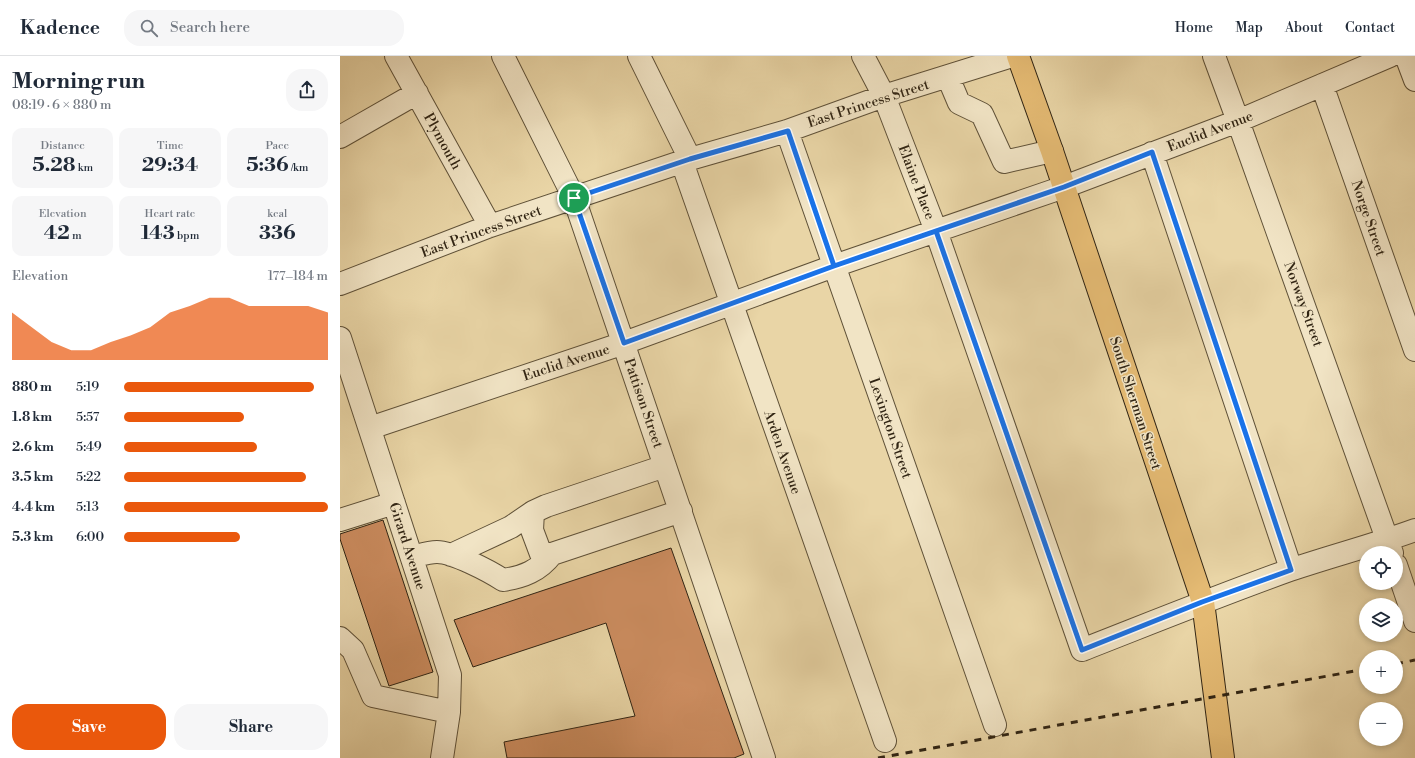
<!DOCTYPE html>
<html lang="en">
<head>
<meta charset="utf-8">
<style>
  :root { --surface:#fff; --page:#f6f6f7; --text:#1f2937; --muted:#747a83; --line:#e0e1e3; --accent:#ea580c }
  body { margin:0; font-family:"Libre Bodoni",serif; background:var(--page); color:var(--text); height:100vh; display:flex; flex-direction:column; font-size:15px; white-space:nowrap }
  * { box-sizing:border-box; margin:0 }
  p { font-size:13px; color:var(--muted) }
  .icon { flex:none; width:22px; height:22px; fill:none; stroke:currentColor; stroke-width:2; stroke-linecap:round; stroke-linejoin:round }
  .map { position:relative; flex:1; overflow:hidden }
  .drawer { display:flex; flex-direction:column; background:var(--surface); width:340px }
  .drawer>* { flex:none }
  .tools { position:absolute; left:1019px; top:490px; display:grid; gap:8px }
  .tools a { display:grid; place-items:center; width:44px; height:44px; border-radius:50%; background:var(--surface); box-shadow:0 2px 6px #0003; font-size:20px }
  .pin { position:absolute; display:grid; place-items:center; width:34px; height:34px; color:#fff; margin:-17px; border:2px solid #fff; border-radius:50%; box-shadow:0 1px 4px #0007 }
  .round { display:grid; place-items:center; flex:none; width:42px; height:42px; border-radius:16px; background:var(--page) }
  .summary { display:flex; align-items:center; justify-content:space-between; height:68px; padding:0 12px }
  h1 { font-size:22px; font-weight:800; line-height:30px }
  .figures { display:grid; grid-template-columns:repeat(3,1fr); gap:6px; height:68px; padding:4px 12px }
  .figures div { display:grid; align-content:center; border-radius:10px; background:var(--page); text-align:center }
  .figures b { font-size:20px; font-weight:800 }
  .figures small { font-size:11px; font-weight:400 }
  .figures p { font-size:11px }
  .chart { height:112px; padding:8px 12px }
  .chart p { display:flex; justify-content:space-between }
  .chart svg { width:100%; height:72px; margin-top:4px; fill:var(--accent); opacity:.7 }
  .primary-button { display:flex; gap:8px; margin-top:auto; padding:8px 12px }
  .primary-button a { flex:1; height:46px; border-radius:16px; background:var(--accent); color:#fff; font-size:16px; font-weight:800; line-height:46px; text-align:center }
  .primary-button a+a { background:var(--page); color:var(--text) }
  ul { padding:0 12px; list-style:none; font-size:13px }
  li { display:grid; grid-template-columns:64px 48px 1fr; align-items:center; height:30px }
  li i { height:10px; border-radius:5px; background:var(--accent) }
  header { display:flex; align-items:center; gap:24px; box-sizing:border-box; height:56px; padding:0 20px; background:var(--surface); border-bottom:1px solid var(--line) }
  header strong { font-size:19px }
  nav { display:flex; gap:22px; margin-inline-start:auto; font-size:14px }
  .search { width:280px; height:36px; background:var(--page); display:flex; align-items:center; gap:10px; box-sizing:border-box; padding:0 14px; border-radius:16px; color:var(--muted); font-size:15px }
  main { display:flex; flex:1; min-height:0 }
  .map>svg:first-child { display:block }
</style>
</head>
<body>
<header>
<strong>Kadence</strong>
<div class="search"><svg class="icon" aria-label="search" viewBox="0 0 24 24"><circle cx="10" cy="10" r="6"/><path d="M15 15l6 6"/></svg>Search here</div>
<nav><a>Home</a><a>Map</a><a>About</a><a>Contact</a></nav>
</header>
<main>
<section class="drawer">
<div class="summary"><div><h1>Morning run</h1><p>08:19 · 6 × 880 m</p></div><a class="round"><svg class="icon" aria-label="share" viewBox="0 0 24 24"><path d="M12 15V3M7 8l5-5 5 5M5 13v7h14v-7"/></svg></a></div>
<div class="figures">
<div><p>Distance</p><b>5.28<small> km</small></b></div>
<div><p>Time</p><b>29:34</b></div>
<div><p>Pace</p><b>5:36<small> /km</small></b></div>
</div>
<div class="figures">
<div><p>Elevation</p><b>42<small> m</small></b></div>
<div><p>Heart rate</p><b>143<small> bpm</small></b></div>
<div><p>kcal</p><b>336</b></div>
</div>
<div class="chart"><p><span>Elevation</span>177–184 m</p>
<svg viewBox="0 0 160 44" preserveAspectRatio="none"><path d="M0 44V15L10 24L20 33L30 38L40 38L50 33L60 29L70 24L80 15L90 11L100 6L110 6L120 11L130 11L140 11L150 11L160 15V44z"/></svg>
</div>
<ul>
<li><b>880 m</b>5:19<i style="width:93%"></i></li>
<li><b>1.8 km</b>5:57<i style="width:59%"></i></li>
<li><b>2.6 km</b>5:49<i style="width:65%"></i></li>
<li><b>3.5 km</b>5:22<i style="width:89%"></i></li>
<li><b>4.4 km</b>5:13<i style="width:100%"></i></li>
<li><b>5.3 km</b>6:00<i style="width:57%"></i></li>
</ul>
<div class="primary-button"><a>Save</a><a>Share</a></div>
</section>
<div class="map">
<svg width="1075" height="702" viewBox="0 0 1075 702">
  <rect width="100%" height="100%" fill="#e9d5a6"/>
  <filter id="stains"><feTurbulence type="fractalNoise" baseFrequency=".005" numOctaves="4"/><feColorMatrix values="0 0 0 0 .2 0 0 0 0 .09 0 0 0 0 .02 0 0 0 .5 -.17"/></filter>
  <radialGradient id="worn" r=".72"><stop offset=".6" stop-color="#630" stop-opacity="0"/><stop offset="1" stop-color="#630" stop-opacity=".3"/></radialGradient>
  <path fill="#cb8c5f" stroke="#312514" d="M43 464 93 616 49 630 0 483V478Z
    M331 492 404 698 394 702H167L164 686 295 660 266 567 133 611 114 564Z"/>
  <g fill="none" stroke-linecap="round" stroke-linejoin="round">
    <g stroke="#5f5138" stroke-width="24">
      <path id="minor" d="M56 0 150 170
        M163 0 234 142 424 702
        M299 0 350 103
        M523 0 544 40 596 175 742 594C811 567 880 539 950 514 991 500 1034 489 1075 474
        M874 0 898 65 1052 497
        M1066 0 1075 24
        M608 21 619 47 642 58 664 106 712 95
        M982 29 1075 294
        M447 75 655 669
        M0 81 77 37
        M812 97 951 513
        M342 106 545 685
        M0 228 150 170 350 103 447 75 544 40 672 0
        M0 282 110 619 109 656 102 702
        M30 372 284 287 494 210 724 131 898 65 1050 0
        M325 410 206 450 193 456 192 474 201 498H212L341 455
        M0 464 54 447
        M111 499 171 471 193 456
        M72 501C80 499 89 496 97 496 113 496 149 515 163 524 183 521 199 515 212 498
        M1056 509 1075 565
        M0 582 13 594 33 640 109 656"/>
    </g>
    <g stroke="#312514" stroke-width="24">
      <path id="major" d="M678 0 712 95 863 546 883 702"/>
    </g>
    <use href="#minor" stroke="#f1e4c5" stroke-width="22"/>
    <use href="#major" stroke="#e4ba73" stroke-width="22"/>
    <path stroke="#312514" stroke-width="3" stroke-dasharray="7 7" stroke-linecap="butt" d="M1056 608 1075 604
      M538 702 1026 613"/>
  </g>
  <g fill="none" stroke-linecap="round" stroke-linejoin="round">
    <g stroke="#fff" stroke-width="8">
      <path id="route" d="M234 142 284 287 494 210 724 131 812 96 951 514 862 546 742 594 596 175 494 210 448 75 350 103 234 142"/>
    </g>
    <use href="#route" stroke="#1a73e8" stroke-width="5"/>
  </g>
  <g text-anchor="middle" stroke-width="3" stroke-linejoin="round" paint-order="stroke">
    <g font-size="14" fill="#312514" stroke="#f1e4c5">
      <text transform="translate(528 47) rotate(-18)" y="5">East Princess Street</text>
      <text transform="translate(870 75) rotate(-21)" y="5">Euclid Avenue</text>
      <text transform="translate(103 85) rotate(61)" y="5">Plymouth</text>
      <text transform="translate(577 126) rotate(69)" y="5">Elaine Place</text>
      <text transform="translate(1029 162) rotate(71)" y="5">Norge Street</text>
      <text transform="translate(141 175) rotate(-20)" y="5">East Princess Street</text>
      <text transform="translate(964 248) rotate(70)" y="5">Norway Street</text>
      <text transform="translate(226 306) rotate(-18)" y="5">Euclid Avenue</text>
      <text transform="translate(304 347) rotate(71)" y="5">Pattison Street</text>
      <text transform="translate(796 347) rotate(72)" y="5">South Sherman Street</text>
      <text transform="translate(551 372) rotate(71)" y="5">Lexington Street</text>
      <text transform="translate(443 396) rotate(71)" y="5">Arden Avenue</text>
      <text transform="translate(68 490) rotate(72)" y="5">Girard Avenue</text>
    </g>
  </g>
  <rect width="100%" height="100%" filter="url(#stains)"/>
  <rect width="100%" height="100%" fill="url(#worn)"/>
</svg>
<div class="tools">
<a><svg class="icon" aria-label="locate" viewBox="0 0 24 24"><circle cx="12" cy="12" r="6"/><path d="M12 2v4M12 18v4M2 12h4M18 12h4"/></svg></a>
<a><svg class="icon" aria-label="layers" viewBox="0 0 24 24"><path d="M12 4l9 5-9 5-9-5zM3 14l9 5 9-5"/></svg></a>
<a>+</a>
<a>−</a>
</div>
<div class="pin" style="left:234px;top:142px;background:#1e9e55"><svg class="icon" aria-label="arrive" viewBox="0 0 24 24"><path d="M6 21V4h12l-3 4 3 4H6"/></svg></div>
</div>
</main>
</body>
</html>
